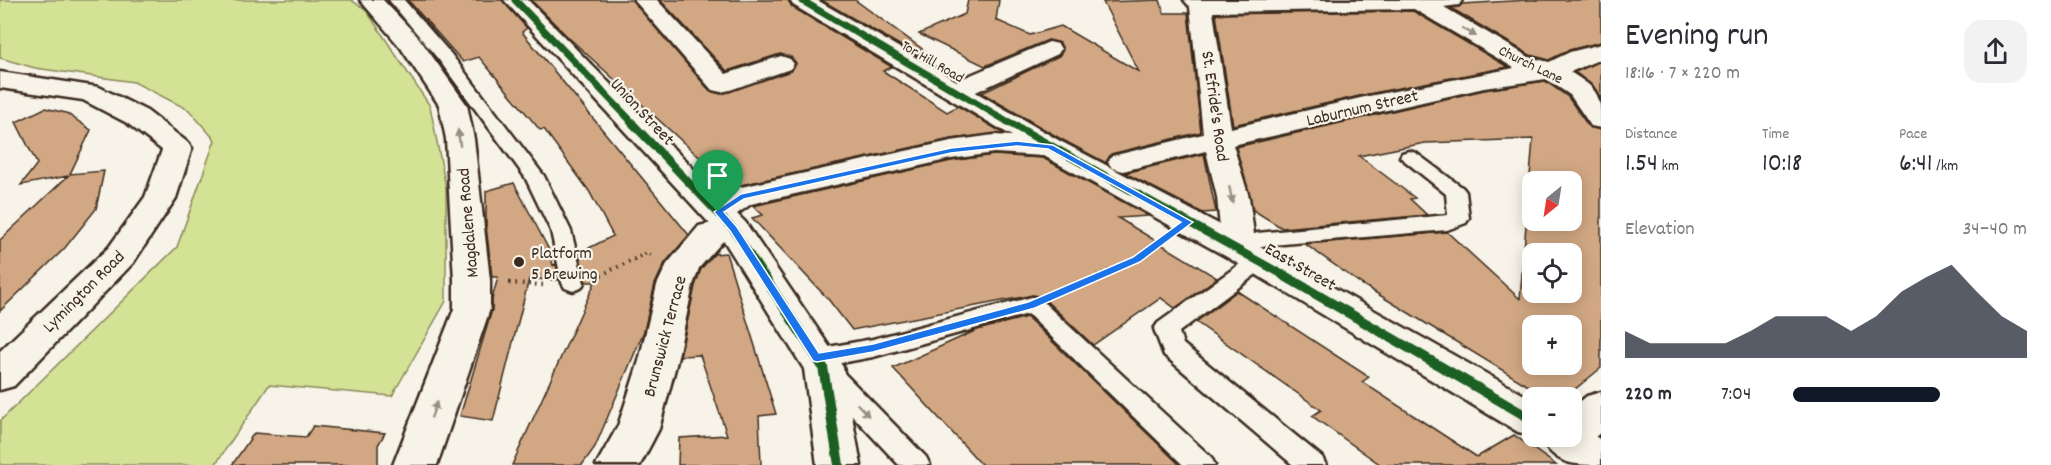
<!DOCTYPE html>
<html lang="en">
<head>
<meta charset="utf-8">
<style>
  :root { --surface:#fff; --page:#f2f2f3; --text:#2b2b33; --muted:#7c7c81; --accent:#111827 }
  body { margin:0; font-family:Dekko,sans-serif; background:var(--page); color:var(--text); height:100vh; display:flex; flex-direction:column; font-size:22px; white-space:nowrap }
  * { box-sizing:border-box; margin:0 }
  p { font-size:20px; color:var(--muted) }
  .icon { flex:none; width:33px; height:33px; fill:none; stroke:currentColor; stroke-width:2; stroke-linecap:round; stroke-linejoin:round }
  .map { position:relative; flex:1; overflow:hidden }
  .details { display:flex; flex-direction:column; background:var(--surface); width:450px }
  .details>* { flex:none }
  .needle { width:39px; rotate:210deg }
  .buttons { position:absolute; left:1522px; top:171px; display:grid; gap:12px }
  .buttons a { display:grid; place-items:center; width:60px; height:60px; border-radius:12px; background:var(--surface); box-shadow:0 3px 15px #0003; font-size:30px }
  .pin { position:absolute; display:grid; place-items:center; width:51px; height:51px; color:#fff; margin:-62px -26px; border-radius:50% 50% 50% 0; rotate:-45deg; box-shadow:0 0 6px #0007 }
  .pin .icon { rotate:45deg }
  .round { display:grid; place-items:center; flex:none; width:63px; height:63px; border-radius:18px; background:var(--page) }
  .summary { display:flex; align-items:center; justify-content:space-between; height:102px; padding:0 24px }
  h1 { font-size:33px; font-weight:600; line-height:45px }
  .stats { display:grid; grid-template-columns:repeat(3,1fr); gap:9px; height:102px; padding:6px 24px }
  .stats div { display:grid; align-content:center }
  .stats b { font-size:26px; font-weight:600 }
  .stats small { font-size:16px; font-weight:400 }
  .stats p { font-size:16px }
  .chart { height:168px; padding:12px 24px }
  .chart p { display:flex; justify-content:space-between }
  .chart svg { width:100%; height:108px; margin-top:6px; fill:var(--accent); opacity:.7 }
  ul { padding:0 24px; list-style:none; font-size:20px }
  li { display:grid; grid-template-columns:96px 72px 1fr; align-items:center; height:45px }
  li i { height:15px; border-radius:8px; background:var(--accent) }
  main { display:flex; flex:1; min-height:0 }
  .map>svg:first-child { display:block }
</style>
</head>
<body>
<main>
<div class="map">
<svg width="1601" height="465" viewBox="0 0 1601 465">
  <rect width="100%" height="100%" fill="#f7f3e8"/>
  <filter id="ink" filterUnits="userSpaceOnUse"><feTurbulence type="fractalNoise" baseFrequency=".0167" numOctaves="2"/><feDisplacementMap in="SourceGraphic" scale="12" xChannelSelector="R" yChannelSelector="G"/><feConvolveMatrix kernelMatrix="1 2 1 2 8 2 1 2 1" color-interpolation-filters="sRGB"/></filter>
  <g filter="url(#ink)">
    <path fill="#d4e295" stroke="#88865a" stroke-width="1.5" d="M0 0H351L366 10 430 106 446 188V301L392 396 269 385 215 465H0V421L177 247 215 140 189 110 134 82 35 68 0 58Z"/>
    <path fill="#d1a883" stroke="#3b2a1e" stroke-width="1.5" fill-rule="evenodd" d="M408 0H502L527 28 522 32 689 235 665 263 655 284 644 331 595 447 582 465H512L595 282H586L579 253 613 236 589 191 544 129 540 130 479 57 463 62Z
      M531 0H632L710 91 721 94 791 71 796 63 791 57 780 54 727 71 660 0H788L792 7 892 67 883 71 947 112 958 106 1003 133 951 139 732 187 568 37Z
      M821 0H855L925 51 917 55Z
      M968 0H999L996 20 1030 35 1061 26 1139 72 1103 2 1160 0 1164 13H1188L1201 132 1111 154 1106 163 1061 139 982 93 1059 56 1063 50 1060 43 1048 40 985 66 919 34 965 14Z
      M1528 0H1601V42L1569 50 1549 60 1530 55 1451 8 1459 7 1462 4Z
      M1413 11 1508 67 1368 94 1233 125 1216 14Z
      M1601 61V99L1594 87 1575 72Z
      M1545 81 1568 97 1589 127 1601 130V368L1564 398H1548L1363 285 1305 244 1447 232 1520 299 1533 139 1425 143 1359 156 1415 198 1410 199 1427 215 1282 228 1253 210 1236 147 1484 90ZM1533 182H1572V220H1533ZM1533 254H1572V292H1533ZM1533 326H1572V364H1533Z
      M45 108 66 113 91 130 70 174 104 171 96 209 64 249 0 311V240L68 176 21 185 37 164 16 122Z
      M1204 154 1216 212 1203 213 1125 173Z
      M994 155 1043 158 1149 216 1118 218 1217 278 1175 308 1161 298 1093 345 1042 297 1033 295 852 330 828 299 752 218 763 215 753 206 951 161Z
      M514 183 549 250 553 265 556 264 559 280 529 279 493 421 460 416 492 310V299L498 277H492L486 226V191Z
      M726 253 776 414 759 416 761 465H678L679 438 727 435 700 355 680 356 695 286 701 269 714 254Z
      M1237 291 1369 377 1362 382 1477 457 1514 435 1556 465H1381L1312 416 1321 410 1196 322Z
      M1027 317 1180 465H982L893 368 977 330Z
      M313 426 385 433 378 445V465H232L254 433 306 437Z"/>
    <g fill="none" stroke-linecap="round" stroke-linejoin="round">
      <g stroke="#3b2a1e" stroke-width="5">
        <path id="service" d="M389 0H404L451 54 544 176 571 231 584 283 581 288 573 291 565 288 562 283 551 231 525 177 439 60Z
          M1409 151 1416 153 1463 188 1466 192 1469 218 1466 223 1447 230 1261 246 1239 256 1231 254 1228 249 1231 244 1257 233 1448 215 1446 194 1400 157 1402 153Z
          M1259 254 1267 256 1270 261 1267 266 1179 332 1183 344 1322 457 1326 465H1293L1164 355 1154 329 1158 323 1251 256Z
          M1032 297 1040 299 1211 457 1215 465H1183L1028 314 873 357 830 365 838 367 926 457 930 465H899L820 381 816 374 820 367 824 366 817 367 808 365 805 358 808 351 817 349 873 339Z"/>
      </g>
      <g stroke="#3b2a1e" stroke-width="5">
        <path id="minor" d="M360 0H383L419 38 467 105 474 139 490 280V309L437 465H393L454 309V280L446 139 439 105 401 48Z
          M634 0H657L726 74 781 56 790 59 794 64 790 69 730 90 721 92 712 90Z
          M1184 0H1462L1459 5 1444 7 1529 57 1549 62 1570 52 1601 44V59L1570 72C1599 90 1601 94 1601 128L1591 126 1570 95 1546 79 1484 88 1233 145 1249 197 1256 249 1251 257 1239 260 1227 257 1222 249 1217 197 1206 151 1123 171 1112 168 1108 162 1112 156 1203 134 1190 7ZM1414 9 1514 68 1369 96 1231 128 1213 12Z
          M1049 42 1058 44 1061 49 1058 54 965 97 956 99 947 97 943 91 947 85Z
          M733 218 745 222 749 229 745 236 722 242 699 268 693 285 677 361 659 429 640 465H596L618 426 639 361 657 285 667 264 699 226Z
          M1601 392V432C1585 446 1579 451 1557 444L1553 436H1572V408L1587 396Z"/>
      </g>
      <g stroke="#3b2a1e" stroke-width="5">
        <path id="tertiary" d="M504 0H528L720 196 730 190 741 187 951 141 994 135 1012 136 793 5 790 0H817L1060 141 1251 241 1533 400 1534 436 1518 432 1227 257 1044 156 994 153 951 159 751 204 737 214 745 222 843 367 861 465H817L804 369 721 236Z
          M0 72 99 87 147 111 187 142 192 148 176 198 133 263 14 386 0 390V351L109 247 145 197 162 150 127 123 83 100 0 88Z
          M1572 422 1601 440V465C1573 465 1554 465 1540 436H1572Z"/>
      </g>
      <path stroke="#3b2a1e" stroke-width="4" stroke-dasharray="1.5 4.5" stroke-linecap="butt" d="M601 275 647 253 651 255
        M1097 276 1136 259 1161 242"/>
      <path stroke="#3b2a1e" stroke-width="4.5" stroke-dasharray="1.5 5" stroke-linecap="butt" d="M509 283 544 285
        M1061 292 1101 275"/>
      <use href="#service" fill="#f7f3e8" fill-rule="evenodd"/>
      <use href="#minor" fill="#f7f3e8" fill-rule="evenodd"/>
      <use href="#tertiary" fill="#f7f3e8" fill-rule="evenodd"/>
      <g stroke="#f7f3e8" stroke-width="10">
        <path id="cycleway-far2" d="M515 0 633 123
          M801 0 1010 123"/>
      </g>
      <g stroke="#f7f3e8" stroke-width="12">
        <path id="cycleway-far1" d="M631 122 733 229 764 276
          M1008 122 1285 276"/>
      </g>
      <g stroke="#f7f3e8" stroke-width="14">
        <path id="cycleway" d="M763 275 823 367 839 465
          M1283 275 1533 420"/>
      </g>
      <use href="#cycleway-far2" stroke="#1b5e20" stroke-width="7"/>
      <use href="#cycleway-far1" stroke="#1b5e20" stroke-width="8"/>
      <use href="#cycleway" stroke="#1b5e20" stroke-width="10"/>
    </g>
    <defs><path id="oneway-solid" d="M-6-.8H1V-3.2L6.5 0L1 3.2V.8H-6Z" transform="scale(1.5)"/></defs>
    <g fill="#998e83">
      <use href="#oneway-solid" transform="translate(1469 32) rotate(31)"/>
      <use href="#oneway-solid" transform="translate(459 138) rotate(-98)"/>
      <use href="#oneway-solid" transform="translate(1231 195) rotate(78)"/>
      <use href="#oneway-solid" transform="translate(434 410) rotate(-70)"/>
      <use href="#oneway-solid" transform="translate(863 410) rotate(46)"/>
    </g>
  </g>
  <path fill="#1a73e8" stroke="#fff" stroke-width="1.5" fill-rule="evenodd" d="M1017 141 1053 145 1193 222 1140 262 1035 308 873 352 817 362 813 361 730 231 714 212 741 194 951 148ZM1017 146 1048 149 1181 222 1133 257 1028 302 873 344 819 353 737 227 724 212 744 199 951 153Z"/>
  <circle fill="#3b2a1e" stroke="#f7f3e8" stroke-width="2" cx="519" cy="262" r="6"/>
  <g text-anchor="middle" stroke-width="4.5" stroke-linejoin="round" paint-order="stroke">
    <g font-size="15" fill="#3b2a1e" stroke="#f7f3e8">
      <text transform="translate(933 61) rotate(30)" y="5">Tor Hill Road</text>
      <text transform="translate(1531 64) rotate(26)" y="5">Church Lane</text>
    </g>
    <g font-size="18" fill="#3b2a1e" stroke="#f7f3e8">
      <text transform="translate(1216 106) rotate(82)" y="6">St. Efride's Road</text>
      <text transform="translate(1362 107) rotate(-13)" y="6">Laburnum Street</text>
      <text transform="translate(643 111) rotate(47)" y="6">Union Street</text>
      <text transform="translate(467 223) rotate(-95)" y="6">Magdalene Road</text>
      <text transform="translate(1301 266) rotate(30)" y="6">East Street</text>
      <text transform="translate(83 291) rotate(-45)" y="6">Lymington Road</text>
      <text transform="translate(664 336) rotate(-75)" y="6">Brunswick Terrace</text>
    </g>
    <g font-size="18" fill="#3b2a1e" stroke="#f7f3e8" text-anchor="start">
      <text x="531" y="258">Platform<tspan x="531" dy="21">5 Brewing</tspan></text>
    </g>
  </g>
</svg>
<div class="buttons">
<a><svg class="needle" viewBox="-14 -14 28 28"><path d="M0-13l5 13h-10z" fill="#e53935"/><path d="M0 13l5-13h-10z" fill="#7c7c81"/></svg></a>
<a><svg class="icon" aria-label="locate" viewBox="0 0 24 24"><circle cx="12" cy="12" r="6"/><path d="M12 2v4M12 18v4M2 12h4M18 12h4"/></svg></a>
<a>+</a>
<a>−</a>
</div>
<div class="pin" style="left:718px;top:212px;background:#1e9e55"><svg class="icon" aria-label="arrive" viewBox="0 0 24 24"><path d="M6 21V4h12l-3 4 3 4H6"/></svg></div>
</div>
<section class="details">
<div class="summary"><div><h1>Evening run</h1><p>18:16 · 7 × 220 m</p></div><a class="round"><svg class="icon" aria-label="share" viewBox="0 0 24 24"><path d="M12 15V3M7 8l5-5 5 5M5 13v7h14v-7"/></svg></a></div>
<div class="stats">
<div><p>Distance</p><b>1.54<small> km</small></b></div>
<div><p>Time</p><b>10:18</b></div>
<div><p>Pace</p><b>6:41<small> /km</small></b></div>
</div>
<div class="chart"><p><span>Elevation</span>34–40 m</p>
<svg viewBox="0 0 160 44" preserveAspectRatio="none"><path d="M0 44V33L10 38L20 38L30 38L40 38L50 33L60 27L70 27L80 27L90 33L100 27L110 17L120 11L130 6L140 17L150 27L160 33V44z"/></svg>
</div>
<ul>
<li><b>220 m</b>7:04<i style="width:63%"></i></li>
</ul>
</section>
</main>
</body>
</html>
